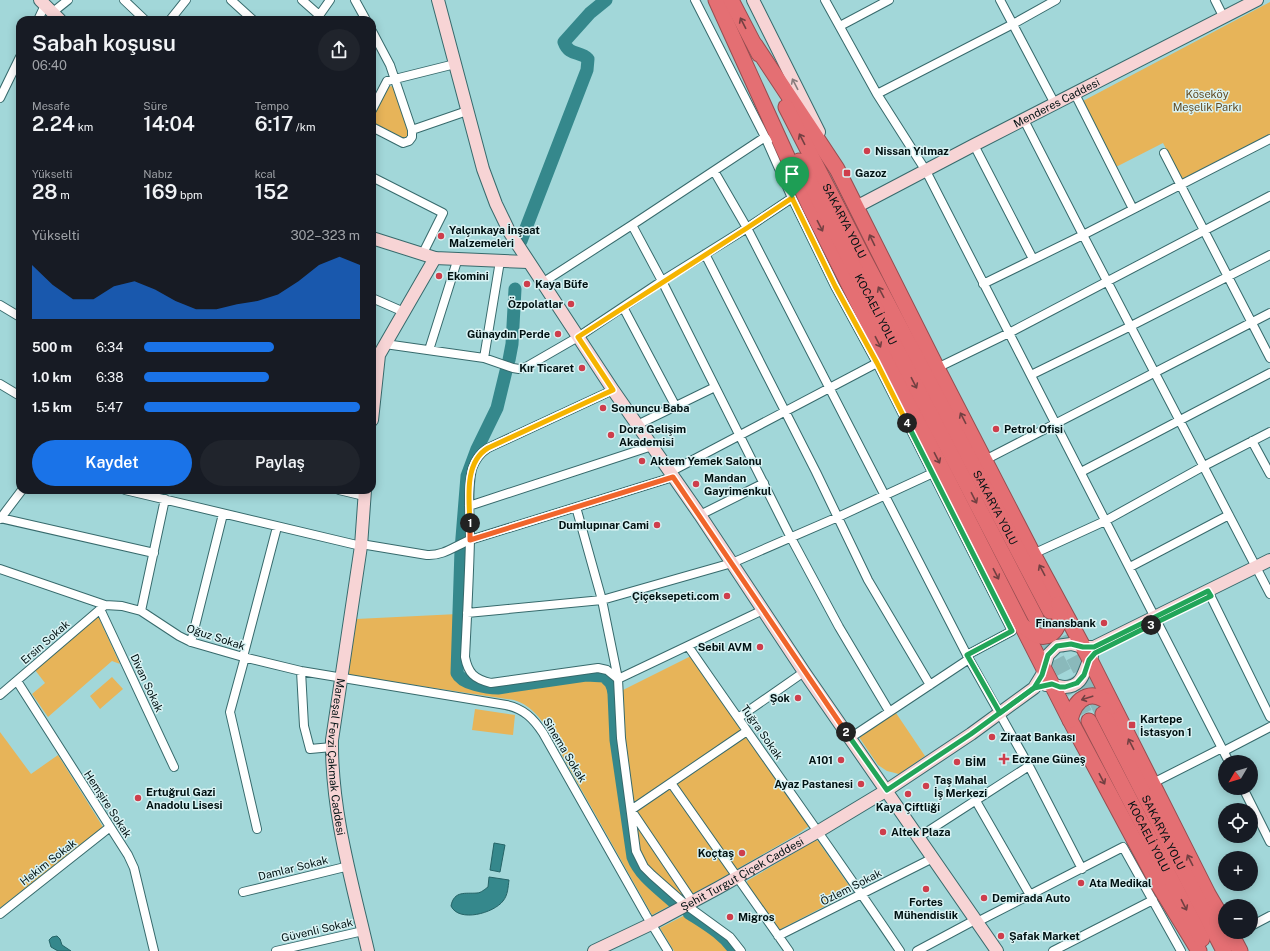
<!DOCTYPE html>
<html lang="tr">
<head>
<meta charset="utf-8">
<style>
  :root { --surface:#171b24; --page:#20242c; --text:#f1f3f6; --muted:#9ea1a6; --accent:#1a73e8 }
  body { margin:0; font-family:"Public Sans",sans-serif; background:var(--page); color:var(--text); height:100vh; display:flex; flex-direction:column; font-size:15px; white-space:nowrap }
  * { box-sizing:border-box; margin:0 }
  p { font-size:13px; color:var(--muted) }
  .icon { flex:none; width:22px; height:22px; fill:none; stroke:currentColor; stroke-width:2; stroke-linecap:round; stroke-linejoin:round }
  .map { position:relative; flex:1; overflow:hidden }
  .details { position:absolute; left:16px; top:16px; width:360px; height:478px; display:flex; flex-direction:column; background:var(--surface); border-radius:12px; box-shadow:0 2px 10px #0003 }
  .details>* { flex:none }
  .needle { width:26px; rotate:232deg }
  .tools { position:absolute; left:1218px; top:755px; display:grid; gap:8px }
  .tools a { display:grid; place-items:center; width:40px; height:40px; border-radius:50%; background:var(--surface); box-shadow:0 2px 10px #0003; font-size:20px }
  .pin { position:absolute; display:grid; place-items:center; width:34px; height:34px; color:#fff; margin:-41px -17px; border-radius:50% 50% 50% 0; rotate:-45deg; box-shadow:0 0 4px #0007 }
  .pin .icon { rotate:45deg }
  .km { position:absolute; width:20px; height:20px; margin:-10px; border-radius:50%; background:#222; color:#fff; font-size:11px; line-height:20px; text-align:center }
  .round { display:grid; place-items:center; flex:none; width:42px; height:42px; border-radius:21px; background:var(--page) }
  .overview { display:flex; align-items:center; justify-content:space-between; height:68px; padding:0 16px }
  h1 { font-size:22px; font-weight:600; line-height:30px }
  .figures { display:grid; grid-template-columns:repeat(3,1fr); gap:6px; height:68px; padding:4px 16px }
  .figures div { display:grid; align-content:center }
  .figures b { font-size:20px; font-weight:600 }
  .figures small { font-size:11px; font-weight:400 }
  .figures p { font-size:11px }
  .chart { height:112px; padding:8px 16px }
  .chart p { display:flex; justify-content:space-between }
  .chart svg { width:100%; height:72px; margin-top:4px; fill:var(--accent); opacity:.7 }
  .primary-button { display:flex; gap:8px; margin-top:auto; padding:8px 16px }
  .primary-button a { flex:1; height:46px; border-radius:24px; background:var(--accent); color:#fff; font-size:16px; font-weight:600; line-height:46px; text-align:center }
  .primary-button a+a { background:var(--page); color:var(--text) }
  ul { padding:0 16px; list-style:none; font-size:13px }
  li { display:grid; grid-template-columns:64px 48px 1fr; align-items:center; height:30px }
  li i { height:10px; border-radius:5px; background:var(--accent) }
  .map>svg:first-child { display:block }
</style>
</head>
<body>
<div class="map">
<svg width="1270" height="951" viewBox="0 0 1270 951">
  <rect width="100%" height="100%" fill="#a2d7d9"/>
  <path fill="#e7b459" d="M1270 2V134L1182 179 1163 143 1116 167 1083 101Z
    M391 86 394 88 408 129V136L403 139 372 123V118L387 88Z
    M458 614 457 673C462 684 487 688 498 688L586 675C605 674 609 676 615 694L691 656 736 723 809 826 798 834 711 884 652 915 545 725C536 713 529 705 514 700L348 675 356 619Z
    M98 616 120 664 112 661 48 717 32 694 45 683 35 670Z
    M112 677 123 689 100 709 90 696Z
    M475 709 515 715 513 735 472 730Z
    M896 713 925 756 899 774 887 771 878 765 859 737Z
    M0 732 31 774 58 755 103 827 0 908Z
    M816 840 818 841 852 890V892L779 930 748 886 747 881Z
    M689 913C706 924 724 934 735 951H674L660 928Z"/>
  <path fill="#35888c" stroke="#256467" d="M494 843 505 845 500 872 490 870Z
    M489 877 509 880C508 887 508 895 503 901 494 913 459 923 451 906 454 890 466 894 477 893 481 893 485 889 488 887Z
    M57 936 60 939 62 945 71 951H58L51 947 49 940 52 937Z"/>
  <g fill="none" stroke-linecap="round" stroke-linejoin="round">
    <path stroke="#35888c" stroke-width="13" d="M521 241 587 70 588 59C580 51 569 56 564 42L590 13 606 0
      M509 360 512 344 515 289
      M506 371 497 408 477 449 467 476 461 550 457 673C462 684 487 688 498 688L586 675 604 676 611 683 613 688 614 694 616 740 633 857C640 876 660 889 675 903
      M689 913C706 924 724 934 735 951"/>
    <path stroke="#8ab9bb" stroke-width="15" stroke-dasharray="15 8" stroke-linecap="butt" d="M1052 616 1103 714
      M1036 618 1089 721"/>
    <g stroke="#376a6c" stroke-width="10">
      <path id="street" d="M124 0 145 20
        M231 0 253 20
        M302 0 319 15
        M355 0 366 20
        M695 0 765 137 792 198 835 286 877 363 1012 631 967 655
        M825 0 877 94 926 171 1229 762
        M1000 0 1055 104
        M1215 0 1224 18
        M53 12 68 0
        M38 20 45 5
        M170 20 186 0
        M316 20 330 0
        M840 26 889 0
        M372 31 390 65 412 130V137L409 141 403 143 372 127
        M877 94 1013 24 1056 0
        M1075 94 1133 209
        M0 98 20 57
        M372 110 387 81 455 64
        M1024 120 1083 235 1270 594
        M412 130 467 111
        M974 145 1033 259
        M1164 153 1270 358
        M714 171 747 228 969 659 1029 766 1082 869
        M372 177 443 213 422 255
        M632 225 662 281 790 536 839 627 889 711
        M705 254 816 472 868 580 930 685
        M542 283 632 225 765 137 768 141
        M983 284 1083 235 1270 139
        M372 298 404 312
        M0 305 20 317
        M623 307 676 407
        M385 344 484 358 513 368 519 369 526 367 578 337 662 281 747 228 792 198
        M429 350 458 258
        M484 358 500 261
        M937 368 1009 333 1270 196
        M1031 375 1131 326 1270 255
        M0 384 20 396
        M613 390 488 448C480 453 475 460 472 469 467 492 470 516 470 540 469 579 467 618 465 657 468 673 474 679 491 683L598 668 607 670 618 679
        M637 425 715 387
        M1252 441 1270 474
        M985 460 1270 313
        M670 472 877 363
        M1081 472 1270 373
        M125 490 361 546
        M339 490 364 496
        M469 506 652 446
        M576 507 602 600 618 679 621 738 636 851 644 867 652 875 686 905 730 937 741 951
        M700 515 764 483
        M0 518 154 553
        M0 519 22 490
        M361 544 427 555C443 556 455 546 470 540L673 477
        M1033 554 1105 521 1204 466 1270 432
        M1130 567 1229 515
        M0 569 105 605 122 606 141 611 179 636 191 642 243 657 301 671 506 705C524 709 533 718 543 733L646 915 668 951
        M1208 591 1270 717
        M100 609 174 767
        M141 611 165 499
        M467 613 602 600 732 563 838 517 933 473
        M191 642 223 514
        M688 646C758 748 831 848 900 951
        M243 657 277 527
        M245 657 230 712 257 829
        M301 671 304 726 310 749 332 747
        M618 679 763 610
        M17 681 128 855 134 868 154 951
        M0 695 104 606
        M738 718 804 672
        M850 738 969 659
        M1224 751 1270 727
        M671 783 789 951
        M1151 784 1222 748
        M1243 788 1270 842
        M976 801 1030 895
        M919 837 1029 766
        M243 892 349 866
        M693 902 631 810 747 731
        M0 914 110 827
        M977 922 1123 847 1181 951
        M1251 926 1270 916
        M778 936 933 858
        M276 951 363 931
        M917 951 975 920
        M1053 951 1153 900"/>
    </g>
    <g stroke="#376a6c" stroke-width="14">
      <g id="secondary">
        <path d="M40 0 60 20"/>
        <path d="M438 0 483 169 496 204 510 233 613 390 700 515 804 672 997 951"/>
        <path d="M753 0 819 132"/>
        <path id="s1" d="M856 207 974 145 1257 0"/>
        <path d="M372 238 435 258 528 262"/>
        <path d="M372 420 379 355 435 258"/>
        <path id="s2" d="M365 490 361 546 332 740C331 811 352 882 368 951"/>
        <path d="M1046 685C1054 683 1058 687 1065 687 1086 686 1083 667 1092 656"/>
        <path id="s3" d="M594 951 651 924 718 888 819 831 887 790 971 734 1034 688 1042 675 1048 655 1057 646 1071 644 1083 647H1094L1270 560"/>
      </g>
    </g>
    <g stroke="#944e51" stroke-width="17">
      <g id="highway">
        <path d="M716 0 810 207 865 317 1070 720 1158 884 1199 951"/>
        <path d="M731 0 759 54"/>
        <path d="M755 45 837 169 937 368 1033 554 1087 654 1208 894 1225 923"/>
        <path id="s4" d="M786 107 863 257 1050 611"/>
        <path id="s5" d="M799 161 1036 618"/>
        <path d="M1023 626C1028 630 1033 634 1039 636 1057 640 1063 617 1059 604"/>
        <path id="s6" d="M1103 714 1224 951"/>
        <path d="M1070 720C1076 695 1094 688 1112 706"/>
        <path id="s7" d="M1089 721 1202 939"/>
        <path d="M1230 932 1240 951"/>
      </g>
    </g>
    <use href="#street" stroke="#fff" stroke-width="8"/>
    <use href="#secondary" stroke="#f7d4d5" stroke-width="12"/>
    <use href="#highway" stroke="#e46f73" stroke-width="15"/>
  </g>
  <defs><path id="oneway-shaft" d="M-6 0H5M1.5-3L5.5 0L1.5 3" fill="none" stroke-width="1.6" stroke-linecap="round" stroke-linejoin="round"/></defs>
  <g stroke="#724042">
    <use href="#oneway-shaft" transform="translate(743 23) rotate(-117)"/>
    <use href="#oneway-shaft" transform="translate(802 139) rotate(-117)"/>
    <use href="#oneway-shaft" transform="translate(820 226) rotate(63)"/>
    <use href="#oneway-shaft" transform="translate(872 240) rotate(-116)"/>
    <use href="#oneway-shaft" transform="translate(881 292) rotate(-118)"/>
    <use href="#oneway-shaft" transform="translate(878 342) rotate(63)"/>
    <use href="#oneway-shaft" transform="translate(914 383) rotate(63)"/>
    <use href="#oneway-shaft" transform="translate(963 418) rotate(-117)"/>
    <use href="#oneway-shaft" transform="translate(937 458) rotate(63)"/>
    <use href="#oneway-shaft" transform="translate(974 498) rotate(63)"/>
    <use href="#oneway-shaft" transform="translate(1042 570) rotate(-118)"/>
    <use href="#oneway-shaft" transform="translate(996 574) rotate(63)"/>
    <use href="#oneway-shaft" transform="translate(1087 698) rotate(162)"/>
    <use href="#oneway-shaft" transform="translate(1131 744) rotate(-117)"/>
    <use href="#oneway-shaft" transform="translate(1102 779) rotate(62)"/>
    <use href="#oneway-shaft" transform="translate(1190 860) rotate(-117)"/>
    <use href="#oneway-shaft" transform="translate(1184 905) rotate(63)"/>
  </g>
  <use stroke="#887c7d" href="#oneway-shaft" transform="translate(795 84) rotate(-117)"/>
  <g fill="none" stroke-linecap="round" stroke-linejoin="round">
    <g stroke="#fff" stroke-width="8">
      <path id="split-1" d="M470 523C469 499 464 462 488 448L613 390 578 337 747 228 792 198"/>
    </g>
    <g stroke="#fff" stroke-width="8">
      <path id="split-2" d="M470 523V540L673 477 846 732"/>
    </g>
    <g stroke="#fff" stroke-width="8">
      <path id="split-3" d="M846 732 887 790 971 734 1034 688 1042 675 1048 655 1057 646 1071 644 1083 647H1094L1208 591 1211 596 1151 625"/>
    </g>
    <g stroke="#fff" stroke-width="8">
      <path id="split-4" d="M907 423 1012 631 967 655 1000 713 1034 688 1052 684 1060 687H1065L1077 683 1084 675 1089 660 1095 653 1151 625"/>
    </g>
    <g stroke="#fff" stroke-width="8">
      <path id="split-5" d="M792 198 835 286 877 363 907 423"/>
    </g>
    <use href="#split-1" stroke="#f5b400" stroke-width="5"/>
    <use href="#split-2" stroke="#f0652b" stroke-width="5"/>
    <use href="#split-3" stroke="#22a559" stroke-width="5"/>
    <use href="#split-4" stroke="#22a559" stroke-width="5"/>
    <use href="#split-5" stroke="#f5b400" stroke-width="5"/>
  </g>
  <g fill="#ce3e4c" stroke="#d8f2f3" stroke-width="1.5">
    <circle cx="867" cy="151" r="4"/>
    <rect x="843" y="169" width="8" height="8" rx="2"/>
    <circle cx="441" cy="236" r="4"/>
    <circle cx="439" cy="276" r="4"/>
    <circle cx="527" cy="284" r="4"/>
    <circle cx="571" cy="304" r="4"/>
    <circle cx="558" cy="334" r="4"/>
    <circle cx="582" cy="368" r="4"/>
    <circle cx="603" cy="408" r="4"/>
    <circle cx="996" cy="429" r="4"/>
    <circle cx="611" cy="435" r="4"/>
    <circle cx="642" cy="461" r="4"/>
    <circle cx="696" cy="484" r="4"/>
    <circle cx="657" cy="525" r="4"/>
    <circle cx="727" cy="596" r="4"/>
    <circle cx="1104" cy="623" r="4"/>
    <circle cx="760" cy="647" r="4"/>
    <circle cx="798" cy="698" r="4"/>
    <rect x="1128" y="721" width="8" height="8" rx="2"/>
    <circle cx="992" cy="737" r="4"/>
    <path d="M1002 753h4v4h4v4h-4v4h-4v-4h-4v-4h4z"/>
    <circle cx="841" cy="760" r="4"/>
    <circle cx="957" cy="762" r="4"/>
    <circle cx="861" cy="784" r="4"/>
    <circle cx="926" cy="786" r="4"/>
    <circle cx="908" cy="794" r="4"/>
    <circle cx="138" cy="798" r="4"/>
    <circle cx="883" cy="832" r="4"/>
    <circle cx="742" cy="853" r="4"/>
    <circle cx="1081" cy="883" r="4"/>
    <circle cx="926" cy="889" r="4"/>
    <circle cx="984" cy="898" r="4"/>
    <circle cx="730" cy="917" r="4"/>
    <circle cx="1001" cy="936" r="4"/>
  </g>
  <g text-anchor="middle" stroke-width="3" stroke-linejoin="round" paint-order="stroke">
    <g font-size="11" fill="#624b23" stroke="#d8f2f3">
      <text x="1207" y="98">Köseköy<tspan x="1207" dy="13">Meşelik Parkı</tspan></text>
    </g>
    <g font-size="11" fill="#001112" stroke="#d8f2f3">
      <text dy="4" stroke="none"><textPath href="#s1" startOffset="226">Menderes Caddesi</textPath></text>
      <text dy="4" stroke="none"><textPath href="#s4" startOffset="128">SAKARYA YOLU</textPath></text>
      <text dy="4" stroke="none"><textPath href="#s5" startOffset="167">KOCAELİ YOLU</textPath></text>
      <text dy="4" stroke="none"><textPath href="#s4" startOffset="452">SAKARYA YOLU</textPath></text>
      <text transform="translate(216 637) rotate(18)" y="4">Oğuz Sokak</text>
      <text transform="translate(45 642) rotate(-41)" y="4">Ersin Sokak</text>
      <text transform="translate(147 683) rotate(65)" y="4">Divan Sokak</text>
      <text transform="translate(762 732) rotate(55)" y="4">Tuğra Sokak</text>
      <text transform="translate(565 750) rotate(59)" y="4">Sinema Sokak</text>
      <text dy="4" stroke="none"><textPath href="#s2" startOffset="269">Mareşal Fevzi Çakmak Caddesi</textPath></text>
      <text transform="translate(108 804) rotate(57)" y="4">Hemşire Sokak</text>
      <text dy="4" stroke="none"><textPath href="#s6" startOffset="133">SAKARYA YOLU</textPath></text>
      <text dy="4" stroke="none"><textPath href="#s7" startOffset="130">KOCAELİ YOLU</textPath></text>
      <text transform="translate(48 862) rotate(-38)" y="4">Hekim Sokak</text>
      <text transform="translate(293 868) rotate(-14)" y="4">Damlar Sokak</text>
      <text dy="4" stroke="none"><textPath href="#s3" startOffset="167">Şehit Turgut Çiçek Caddesi</textPath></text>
      <text transform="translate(851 887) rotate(-27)" y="4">Özlem Sokak</text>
      <text transform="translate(317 930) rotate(-13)" y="4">Güvenli Sokak</text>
    </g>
    <g font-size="11" font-weight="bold" fill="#001112" stroke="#d8f2f3" text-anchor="start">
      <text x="875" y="155">Nissan Yılmaz</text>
      <text x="855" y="177">Gazoz</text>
      <text x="449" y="234">Yalçınkaya İnşaat<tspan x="449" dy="13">Malzemeleri</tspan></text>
      <text x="447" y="280">Ekomini</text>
      <text x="535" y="288">Kaya Büfe</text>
      <text x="563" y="308" text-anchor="end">Özpolatlar</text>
      <text x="550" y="338" text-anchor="end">Günaydın Perde</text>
      <text x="574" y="372" text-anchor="end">Kır Ticaret</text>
      <text x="611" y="412">Somuncu Baba</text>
      <text x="619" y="433">Dora Gelişim<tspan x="619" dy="13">Akademisi</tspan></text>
      <text x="1004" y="433">Petrol Ofisi</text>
      <text x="650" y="465">Aktem Yemek Salonu</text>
      <text x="704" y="482">Mandan<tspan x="704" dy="13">Gayrimenkul</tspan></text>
      <text x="649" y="529" text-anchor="end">Dumlupınar Cami</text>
      <text x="719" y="600" text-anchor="end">Çiçeksepeti.com</text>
      <text x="1096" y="627" text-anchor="end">Finansbank</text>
      <text x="752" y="651" text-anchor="end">Sebil AVM</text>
      <text x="790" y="702" text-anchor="end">Şok</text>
      <text x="1140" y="723">Kartepe<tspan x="1140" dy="13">İstasyon 1</tspan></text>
      <text x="1000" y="741">Ziraat Bankası</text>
      <text x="1012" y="763">Eczane Güneş</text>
      <text x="833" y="764" text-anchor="end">A101</text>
      <text x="965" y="766">BİM</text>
      <text x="934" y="784">Taş Mahal<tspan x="934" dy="13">İş Merkezi</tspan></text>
      <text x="853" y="788" text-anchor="end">Ayaz Pastanesi</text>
      <text x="146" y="796">Ertuğrul Gazi<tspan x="146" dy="13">Anadolu Lisesi</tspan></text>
      <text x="908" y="811" text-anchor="middle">Kaya Çiftliği</text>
      <text x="891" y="836">Altek Plaza</text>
      <text x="734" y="857" text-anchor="end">Koçtaş</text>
      <text x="1089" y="887">Ata Medikal</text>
      <text x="992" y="902">Demirada Auto</text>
      <text x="926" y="906" text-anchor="middle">Fortes<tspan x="926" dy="13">Mühendislik</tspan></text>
      <text x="738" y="921">Migros</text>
      <text x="1009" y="940">Şafak Market</text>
    </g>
  </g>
</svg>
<div class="tools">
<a><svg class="needle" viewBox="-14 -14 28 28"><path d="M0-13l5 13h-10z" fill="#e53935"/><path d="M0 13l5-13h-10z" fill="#9ea1a6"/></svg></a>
<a><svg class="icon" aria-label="locate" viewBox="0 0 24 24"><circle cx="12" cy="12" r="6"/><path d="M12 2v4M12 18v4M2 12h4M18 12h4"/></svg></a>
<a>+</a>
<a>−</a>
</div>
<div class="pin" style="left:792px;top:198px;background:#1e9e55"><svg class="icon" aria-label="arrive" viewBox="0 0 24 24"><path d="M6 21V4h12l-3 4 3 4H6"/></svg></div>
<b class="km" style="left:470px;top:523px">1</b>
<b class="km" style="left:846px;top:732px">2</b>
<b class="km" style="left:1151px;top:625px">3</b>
<b class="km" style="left:907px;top:423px">4</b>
<section class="details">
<div class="overview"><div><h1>Sabah koşusu</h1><p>06:40</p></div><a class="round"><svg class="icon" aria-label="share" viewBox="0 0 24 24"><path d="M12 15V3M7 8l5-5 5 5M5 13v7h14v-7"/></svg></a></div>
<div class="figures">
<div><p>Mesafe</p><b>2.24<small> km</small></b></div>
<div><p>Süre</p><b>14:04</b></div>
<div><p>Tempo</p><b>6:17<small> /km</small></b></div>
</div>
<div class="figures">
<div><p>Yükselti</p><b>28<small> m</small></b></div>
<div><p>Nabız</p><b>169<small> bpm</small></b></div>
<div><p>kcal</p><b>152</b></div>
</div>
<div class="chart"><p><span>Yükselti</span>302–323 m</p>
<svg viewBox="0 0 160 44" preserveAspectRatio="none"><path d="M0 44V11L10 23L20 32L30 32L40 24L50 21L60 26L70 33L80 38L90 38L100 35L110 33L120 29L130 21L140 11L150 6L160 11V44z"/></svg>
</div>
<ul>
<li><b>500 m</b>6:34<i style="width:60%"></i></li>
<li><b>1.0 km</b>6:38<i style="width:58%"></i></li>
<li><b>1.5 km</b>5:47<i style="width:100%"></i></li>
</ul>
<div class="primary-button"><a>Kaydet</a><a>Paylaş</a></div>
</section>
</div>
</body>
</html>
